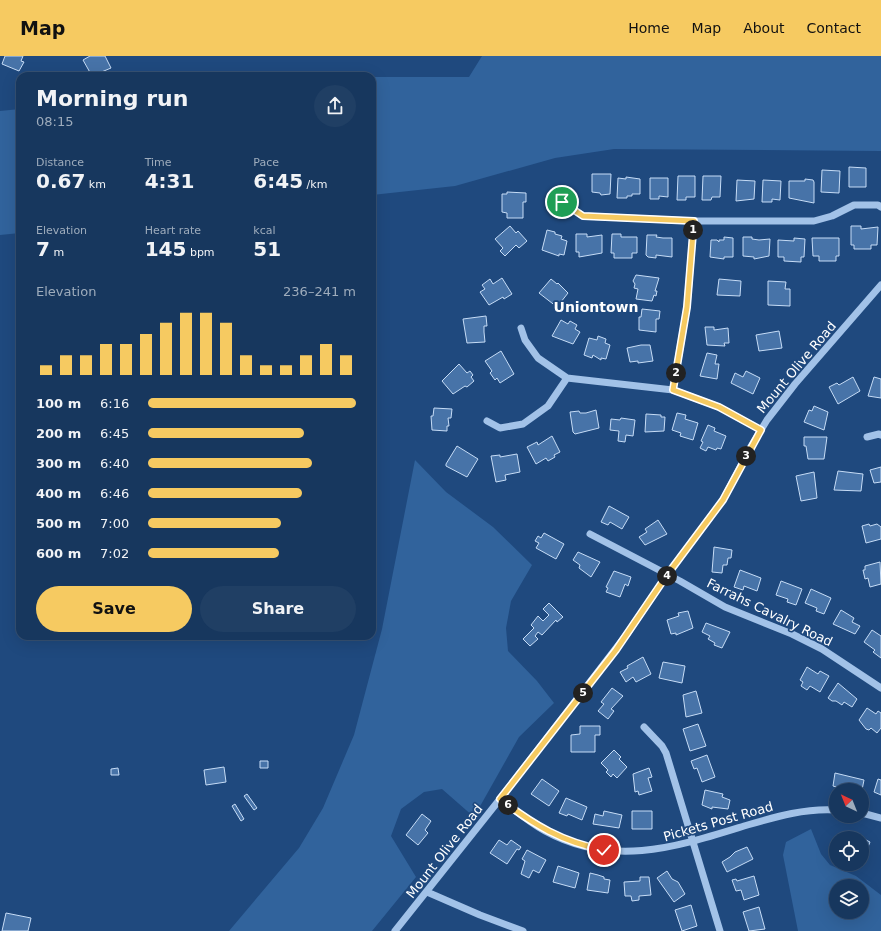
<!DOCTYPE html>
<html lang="en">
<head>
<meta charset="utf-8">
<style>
  :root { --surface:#17375e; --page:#203f64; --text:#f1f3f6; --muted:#9eacbc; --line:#365173; --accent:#f6ca61 }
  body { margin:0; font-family:"DejaVu Sans",sans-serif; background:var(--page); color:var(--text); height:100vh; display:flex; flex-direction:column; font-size:15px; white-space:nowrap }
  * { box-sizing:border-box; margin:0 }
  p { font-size:13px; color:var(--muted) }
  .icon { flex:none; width:22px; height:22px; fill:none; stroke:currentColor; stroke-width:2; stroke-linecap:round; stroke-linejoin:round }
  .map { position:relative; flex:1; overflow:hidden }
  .side { position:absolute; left:16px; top:16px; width:360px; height:568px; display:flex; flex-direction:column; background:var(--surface); border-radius:12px; box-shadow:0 4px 16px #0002,0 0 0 1px var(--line) }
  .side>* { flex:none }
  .needle { width:26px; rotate:317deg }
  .fabs { position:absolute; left:829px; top:727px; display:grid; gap:8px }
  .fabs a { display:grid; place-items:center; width:40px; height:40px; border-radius:50%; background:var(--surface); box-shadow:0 4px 16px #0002,0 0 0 1px var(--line); font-size:20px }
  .pin { position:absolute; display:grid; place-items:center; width:34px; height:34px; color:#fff; margin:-17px; border:2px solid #fff; border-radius:50%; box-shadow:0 1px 4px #0007 }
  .km { position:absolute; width:20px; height:20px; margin:-10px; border-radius:50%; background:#222; color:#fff; font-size:11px; line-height:20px; text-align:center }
  .round { display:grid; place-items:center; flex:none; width:42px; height:42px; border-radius:21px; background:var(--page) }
  .summary { display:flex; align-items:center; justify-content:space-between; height:68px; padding:0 20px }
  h1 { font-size:22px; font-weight:800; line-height:30px }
  .stats { display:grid; grid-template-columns:repeat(3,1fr); gap:6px; height:68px; padding:4px 20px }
  .stats div { display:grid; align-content:center }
  .stats b { font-size:20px; font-weight:800 }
  .stats small { font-size:11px; font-weight:400 }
  .stats p { font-size:11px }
  .chart { height:112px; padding:8px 20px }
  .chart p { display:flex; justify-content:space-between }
  .chart svg { width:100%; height:72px; margin-top:4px; stroke:var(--accent); stroke-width:6 }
  .cta { display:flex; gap:8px; margin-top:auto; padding:8px 20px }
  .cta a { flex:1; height:46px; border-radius:24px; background:var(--accent); color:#111; font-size:16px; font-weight:800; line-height:46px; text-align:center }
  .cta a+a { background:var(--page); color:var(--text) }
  ul { padding:0 20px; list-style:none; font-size:13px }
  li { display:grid; grid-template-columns:64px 48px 1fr; align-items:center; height:30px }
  li i { height:10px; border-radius:5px; background:var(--accent) }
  header { display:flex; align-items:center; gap:24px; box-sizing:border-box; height:56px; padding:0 20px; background:var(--accent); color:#111 }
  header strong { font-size:19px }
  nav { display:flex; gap:22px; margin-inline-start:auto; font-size:14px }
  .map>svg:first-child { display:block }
</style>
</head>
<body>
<header>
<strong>Map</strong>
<nav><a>Home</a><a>Map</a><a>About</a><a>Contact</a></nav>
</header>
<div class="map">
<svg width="881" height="875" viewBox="0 0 881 875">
  <rect width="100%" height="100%" fill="#1f497e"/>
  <path fill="#31639c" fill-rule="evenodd" d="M482 0H881V95L614 93 555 102 455 130 372 139V21H469Z
    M20 53V177L0 179V55Z
    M415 404 446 436 493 471 532 509 511 545 506 572 508 595 537 625 554 647 519 681 474 761 442 733 424 736 401 753 391 780 416 821 372 875H229L299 792 323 752 354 679 382 573Z
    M811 773 821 798 830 809 856 820 881 839V875H798L783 799 786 786ZM836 830H862V856H836Z"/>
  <path fill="#4773a8" stroke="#c6dcf6" d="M5 0H23L21 5 24 6 19 15 2 8Z
    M90 0H105L111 12 92 20 83 4Z
    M849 111 866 112V131H849Z
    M822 114 840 115 839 137 821 136Z
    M592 118H611L610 138 601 139 600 137 592 136Z
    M678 120H695V141H686V144H677Z
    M703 120H721L720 141H712L711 144H702Z
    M626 121 640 123V138H632V140H627V142H617L618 122 626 123Z
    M650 122H668V141L659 140V143H650Z
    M805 123 813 124 814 126V147L789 142V125H805Z
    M737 124 755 125 754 143 736 145Z
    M763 124 781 125 780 144 772 143V146H762Z
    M507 136 526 137V146H523V162H507V157L502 156V138H507Z
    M510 170 516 177 518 175 527 185 519 192 516 189 505 200 500 195 503 192 495 183Z
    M851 170H861V173L878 171 877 189H871V193H854V189H851Z
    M547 174 555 176V178L562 180 561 183 567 185 564 199 559 198V200L542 194Z
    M576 178H587V181L602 179V197L579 201V196H576Z
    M612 178H621V181H637V197H632V202H614V197H611Z
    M647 179H657L656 181 663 182H672V201L656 199V202L648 201 646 199Z
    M724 181 733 182V201H724V203L710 201 711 184H717L719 186V184H724Z
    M743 181H752V183L759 184 770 183 769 200 754 203V201L743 200Z
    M794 182 805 183 804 201H801V206L784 205V201H778V184L794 185Z
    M812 182H839V200H836V205H819V200H813Z
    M636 219 659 222 655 235H657L656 240 654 239 652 245 636 243 638 233 634 232 635 228 633 225Z
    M502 222 512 238 504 243 503 241 489 249 480 236 485 233 482 229 490 223 493 228Z
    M551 223 557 228 558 227 568 237 557 251 539 237Z
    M719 223 741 225 740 240 717 239Z
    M768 225 786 226 785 233H790V250L768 249Z
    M642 253 660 255 659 263H656V276L639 274V261H641Z
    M486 260 487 270H484V276L485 286 467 287 463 263Z
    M561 264 568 268 570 265 577 269 575 273 580 276 573 288 552 280Z
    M705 271H714V274L728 272 729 287H724L725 290 707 289Z
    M779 275 782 292 759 295 756 279Z
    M598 280 606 283 605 287 610 289 606 303 601 302V304L593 299 592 302 584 299 589 282 597 284Z
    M641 289H650L653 305 638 307V305L630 306 627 292Z
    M501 295 514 318 500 327 497 322 495 324 490 317 492 315 485 305Z
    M707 297 717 299 715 308H719L717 323 700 320Z
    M459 308 467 317 470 315 473 319 471 321 474 325 467 331 465 330 453 338 442 325Z
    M746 315 760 322 753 338 731 327 735 317 743 321Z
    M853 321 860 335 838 348 829 331 837 327 839 329Z
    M874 321 881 323V342L868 340Z
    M814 350 828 356 824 374 804 366 809 354 812 355Z
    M434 352 452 353 451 362H448L449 370H447V375L432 374 431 360H433Z
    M596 354 599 372 575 378 573 376 570 356 579 355 580 357H586Z
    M677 357 686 359 685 363 698 367 693 384 680 380 681 377 672 374Z
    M646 358 661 359V361H665L664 375 645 376Z
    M621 362 635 364 633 380 626 379 625 386 618 385 619 375 610 374 611 363 620 364Z
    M708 369 715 372 714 375 726 380 721 393 717 392 716 394 708 391 706 395 700 392 703 386 701 385Z
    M552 380 560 396 554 399 555 401 548 405 546 402 536 408 527 391 537 386 538 389Z
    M804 381H827L824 403H808L806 390H804Z
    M457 390 478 403 467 421 446 410V408Z
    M517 398 520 416 505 419 506 424 496 426 491 400 500 399V401Z
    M881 411V426L874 427 870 414Z
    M838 415 863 418 861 435 834 434Z
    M814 416 817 442 801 445 796 420Z
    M609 450 629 461 622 473 610 466 608 469 601 466Z
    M658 464 667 478 645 489 639 481 647 476 645 473Z
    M869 468 870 470 877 468 881 471V483L866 487 862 470Z
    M544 477 564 488 556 503 536 492 539 487 535 485 538 480 541 482Z
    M714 491 732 494 731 502H728L727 509H723L722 517 712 516Z
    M578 496 600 506 591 521 579 512 580 509 573 504Z
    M880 506 881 528 870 531 868 522 865 523 863 514H865V510Z
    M740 514 761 522 757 535 744 530 743 534 734 531Z
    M614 515 631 521 628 530 625 528 620 541 606 536 608 532 606 531Z
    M781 525 802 533 796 549 787 546 788 543 776 539Z
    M811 533 831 542 824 558 816 555 817 552 805 547Z
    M549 547 563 561 557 566 556 564 542 579 538 576 535 580 538 583 530 590 523 583 534 572 531 569 538 560 543 565 549 559 543 553Z
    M841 554 854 562 852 566 860 570 855 578 833 568Z
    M688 555 693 572 676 579V577L671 578 667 564 679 560 678 557Z
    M706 567 730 576 722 592 714 589 715 587 708 583 710 580 702 576Z
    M872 574 881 580V602L873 596 875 594 864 586Z
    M643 601 651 618 636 626 633 621 626 626 620 616 628 612 627 610Z
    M663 606 685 610 682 627 659 622Z
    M807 611 818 618 820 615 829 620 820 636 810 630 807 634 801 630 803 626 800 624Z
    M838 627 857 643 852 651 844 646 842 649 836 645H832L828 642Z
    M612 632 623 640 611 653 614 655 608 663 598 655 604 648 601 646Z
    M696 635 702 657 686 661 683 639Z
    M867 652 876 658 878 655 881 657V672L877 677 871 672 869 674 866 673 859 664Z
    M698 668 706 690 690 695 683 673Z
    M580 670H600V679H595V696H571V679L580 678Z
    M614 694 621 701 619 703 627 711 617 722 613 718 611 721 606 716 608 714 601 707Z
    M707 699 715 721 702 726 697 712 694 713 691 705Z
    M260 705H268V712H260Z
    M224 711 226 726 206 729 204 714Z
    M118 712 119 719H111V713Z
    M649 712 652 721 648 722 652 735 639 739 638 735 635 736 633 718Z
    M835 717 864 724 862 734H846L833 730Z
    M542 723 559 735 549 750 531 738Z
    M878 723 881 724V739L874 736Z
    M705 734 723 738 722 741 730 744 728 753 712 751V753L702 749Z
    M247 738 257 752 254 754 244 740Z
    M566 742 587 751 582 764 568 758 567 760 559 757Z
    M235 748 244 763 241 765 232 750Z
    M604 755 622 759 619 772 593 768 595 758 603 760Z
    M632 755H652V773H632Z
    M422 758 431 765 425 774 428 777 418 789 406 779Z
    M862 782 870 786 864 801 862 800Z
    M499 784 507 789 511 784 521 791 519 794 517 793 507 808 490 797Z
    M747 791 753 803 727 816 722 806 730 801 735 796Z
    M527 794 546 804 539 817 533 814 529 822 521 818 525 805 522 803Z
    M558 810 579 817 575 832 553 826Z
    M667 815 672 823 678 826 685 838 674 846 657 822Z
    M590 817 598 819 604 821V823L610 824 608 837 587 834Z
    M754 820 759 839 744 844 741 834 736 835 732 824 736 823 737 825Z
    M640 821H649L651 839 639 840V844L632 845 631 840H625L624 826 640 825Z
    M691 849 697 870 682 875 675 854Z
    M759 851 765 873 749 875 743 856Z
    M6 857 31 862 28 875H2Z"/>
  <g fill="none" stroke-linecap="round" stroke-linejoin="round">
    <path stroke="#a2c2e8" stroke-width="7" d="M562 146 583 160 694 165H814L832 160 854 149H878L881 151
      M521 272 525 284 538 302 567 322 673 334 719 351 761 374
      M673 334 687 251 694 165
      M487 365 500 372 523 368 548 350 567 322
      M867 381 879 378 881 379
      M590 478 680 525 725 551 792 578 822 593 881 632
      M644 671 662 690 666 697 720 875
      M500 743C515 754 529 766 545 775 613 812 676 791 744 770 775 761 804 752 836 754
      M862 757 881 762
      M427 836 480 859 523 875
      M395 875 500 743 627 578 667 519 723 444 750 392 767 364 795 328 881 229"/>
  </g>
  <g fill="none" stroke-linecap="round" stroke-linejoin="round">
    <g stroke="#fff" stroke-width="8">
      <path id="route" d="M562 146 583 160 694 165 687 251 673 334 719 351 761 374 723 444 667 519 616 594 500 743C534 769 562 786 604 794"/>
    </g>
    <use href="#route" stroke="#f6ca61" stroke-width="5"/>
  </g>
  <g text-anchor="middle" stroke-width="3.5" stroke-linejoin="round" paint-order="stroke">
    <g font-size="13" fill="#fff" stroke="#1f497e">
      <text transform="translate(796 311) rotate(-50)" y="5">Mount Olive Road</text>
      <text transform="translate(770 556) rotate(26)" y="5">Farrahs Cavalry Road</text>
      <text transform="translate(718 765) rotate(-16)" y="5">Pickets Post Road</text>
      <text transform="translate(444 795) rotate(-52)" y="5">Mount Olive Road</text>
    </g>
    <g font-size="14" font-weight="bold" fill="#fff" stroke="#1f497e">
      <text x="596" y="256">Uniontown</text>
    </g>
  </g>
</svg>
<div class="fabs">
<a><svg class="needle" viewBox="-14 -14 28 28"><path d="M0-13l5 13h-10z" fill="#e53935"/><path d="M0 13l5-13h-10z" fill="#9eacbc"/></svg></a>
<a><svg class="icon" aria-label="locate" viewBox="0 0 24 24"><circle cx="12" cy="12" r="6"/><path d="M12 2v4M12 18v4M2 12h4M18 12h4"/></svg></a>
<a><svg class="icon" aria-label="layers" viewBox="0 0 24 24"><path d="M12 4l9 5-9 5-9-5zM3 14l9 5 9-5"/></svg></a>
</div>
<div class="pin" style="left:562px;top:146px;background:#1e9e55"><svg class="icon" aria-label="arrive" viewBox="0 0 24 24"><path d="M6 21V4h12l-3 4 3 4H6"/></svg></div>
<div class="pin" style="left:604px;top:794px;background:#d93025"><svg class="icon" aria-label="check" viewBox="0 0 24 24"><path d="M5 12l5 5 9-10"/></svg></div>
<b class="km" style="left:693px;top:174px">1</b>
<b class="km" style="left:676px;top:317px">2</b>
<b class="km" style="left:746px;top:400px">3</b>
<b class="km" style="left:667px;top:520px">4</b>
<b class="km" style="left:583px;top:637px">5</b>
<b class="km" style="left:508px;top:749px">6</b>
<section class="side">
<div class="summary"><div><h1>Morning run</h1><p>08:15</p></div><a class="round"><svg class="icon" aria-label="share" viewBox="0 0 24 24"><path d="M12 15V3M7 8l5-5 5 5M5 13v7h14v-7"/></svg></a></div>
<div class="stats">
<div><p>Distance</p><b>0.67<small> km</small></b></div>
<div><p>Time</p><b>4:31</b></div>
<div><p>Pace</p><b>6:45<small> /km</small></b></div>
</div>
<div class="stats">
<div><p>Elevation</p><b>7<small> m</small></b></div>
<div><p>Heart rate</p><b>145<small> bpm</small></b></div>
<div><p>kcal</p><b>51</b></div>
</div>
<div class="chart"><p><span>Elevation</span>236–241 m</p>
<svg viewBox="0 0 160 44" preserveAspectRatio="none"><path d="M5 44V38M15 44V32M25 44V32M35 44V25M45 44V25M55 44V19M65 44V12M75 44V6M85 44V6M95 44V12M105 44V32M115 44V38M125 44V38M135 44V32M145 44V25M155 44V32"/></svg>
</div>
<ul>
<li><b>100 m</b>6:16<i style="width:100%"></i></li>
<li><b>200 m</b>6:45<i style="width:75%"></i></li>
<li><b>300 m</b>6:40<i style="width:79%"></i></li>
<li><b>400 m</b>6:46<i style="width:74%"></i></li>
<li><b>500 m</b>7:00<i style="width:64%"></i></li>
<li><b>600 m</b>7:02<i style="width:63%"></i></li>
</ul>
<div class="cta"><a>Save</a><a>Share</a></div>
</section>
</div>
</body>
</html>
